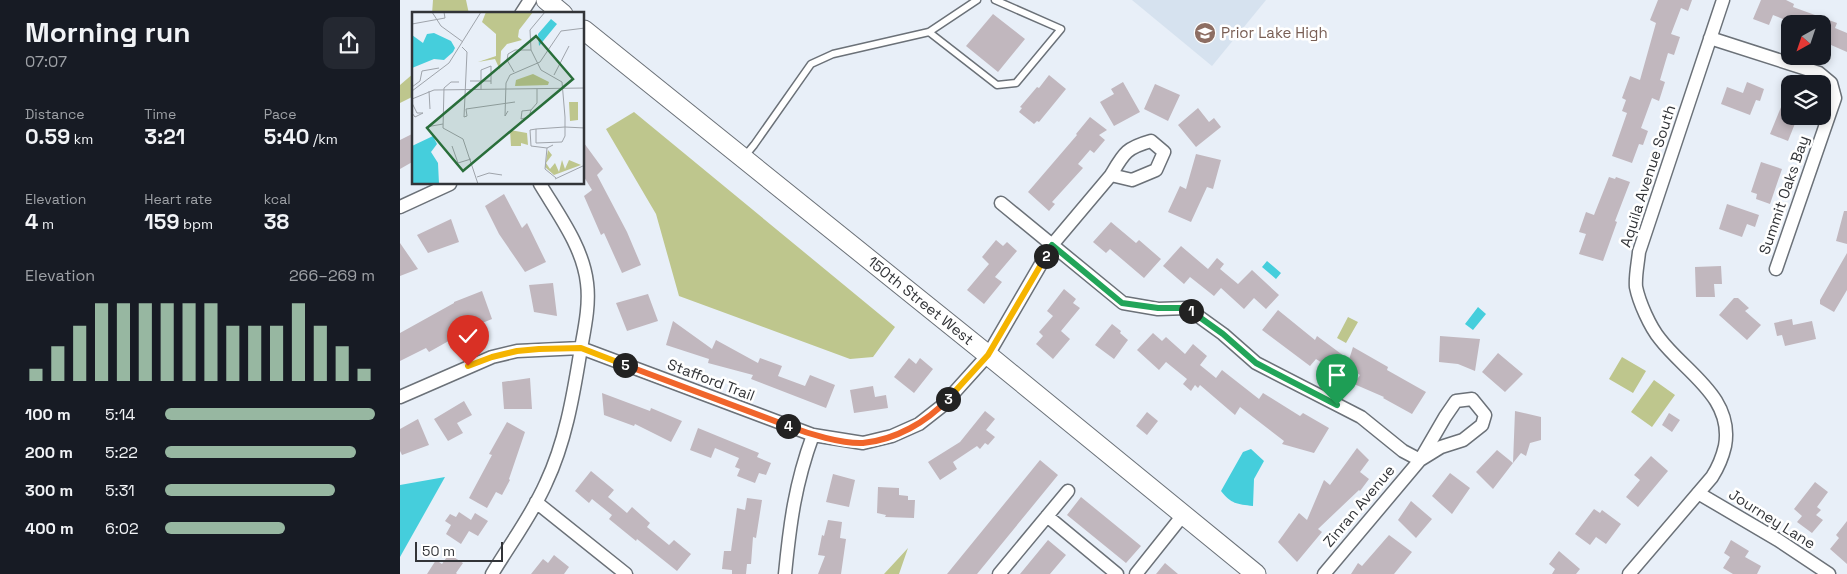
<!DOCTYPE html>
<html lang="en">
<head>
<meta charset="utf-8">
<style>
  :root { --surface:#171b24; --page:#242831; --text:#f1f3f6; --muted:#9ea1a6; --accent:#97b7a1 }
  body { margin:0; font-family:"Space Grotesk",sans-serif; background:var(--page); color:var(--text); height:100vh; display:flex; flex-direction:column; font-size:19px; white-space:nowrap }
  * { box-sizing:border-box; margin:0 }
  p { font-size:16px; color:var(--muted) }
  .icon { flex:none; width:28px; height:28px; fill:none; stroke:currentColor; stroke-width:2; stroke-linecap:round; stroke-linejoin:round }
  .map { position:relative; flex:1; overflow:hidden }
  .side { display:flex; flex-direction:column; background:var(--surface); width:400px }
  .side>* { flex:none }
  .needle { width:32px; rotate:220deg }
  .fabs { position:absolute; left:1381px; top:15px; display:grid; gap:10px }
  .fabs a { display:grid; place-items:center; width:50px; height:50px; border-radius:10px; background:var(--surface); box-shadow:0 2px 8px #0003; font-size:25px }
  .scale { position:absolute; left:15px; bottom:12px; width:88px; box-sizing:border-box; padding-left:5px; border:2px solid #323438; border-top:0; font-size:14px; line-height:18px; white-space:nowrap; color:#323438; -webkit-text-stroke:4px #fff; paint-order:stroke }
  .pin { position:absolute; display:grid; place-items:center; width:42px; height:42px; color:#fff; margin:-51px -21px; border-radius:50% 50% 50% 0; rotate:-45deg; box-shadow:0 0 5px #0007 }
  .pin .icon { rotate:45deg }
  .km { position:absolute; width:25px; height:25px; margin:-12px; border-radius:50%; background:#222; color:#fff; font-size:14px; line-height:25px; text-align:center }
  .round { display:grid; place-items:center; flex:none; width:52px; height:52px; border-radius:10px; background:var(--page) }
  .head { display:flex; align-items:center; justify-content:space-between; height:85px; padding:0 25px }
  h1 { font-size:28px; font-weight:700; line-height:38px }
  .figures { display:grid; grid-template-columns:repeat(3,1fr); gap:8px; height:85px; padding:5px 25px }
  .figures div { display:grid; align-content:center }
  .figures b { font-size:21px; font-weight:700 }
  .figures small { font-size:14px; font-weight:400 }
  .figures p { font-size:14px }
  .chart { height:140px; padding:10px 25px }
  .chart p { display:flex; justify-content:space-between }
  .chart svg { width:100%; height:90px; margin-top:5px; stroke:var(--accent); stroke-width:6 }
  ul { padding:0 25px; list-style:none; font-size:16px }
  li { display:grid; grid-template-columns:80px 60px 1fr; align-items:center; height:38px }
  li i { height:12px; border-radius:6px; background:var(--accent) }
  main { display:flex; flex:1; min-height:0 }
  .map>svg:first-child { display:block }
</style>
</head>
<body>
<main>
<section class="side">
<div class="head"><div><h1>Morning run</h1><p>07:07</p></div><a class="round"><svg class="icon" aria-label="share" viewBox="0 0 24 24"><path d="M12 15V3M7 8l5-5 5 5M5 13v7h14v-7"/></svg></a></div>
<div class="figures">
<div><p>Distance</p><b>0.59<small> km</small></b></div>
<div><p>Time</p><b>3:21</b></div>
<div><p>Pace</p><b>5:40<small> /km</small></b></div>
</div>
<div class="figures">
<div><p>Elevation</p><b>4<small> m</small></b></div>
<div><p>Heart rate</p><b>159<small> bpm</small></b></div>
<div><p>kcal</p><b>38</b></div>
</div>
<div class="chart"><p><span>Elevation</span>266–269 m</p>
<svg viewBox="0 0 160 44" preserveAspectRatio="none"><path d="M5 44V38M15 44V27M25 44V17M35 44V6M45 44V6M55 44V6M65 44V6M75 44V6M85 44V6M95 44V17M105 44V17M115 44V17M125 44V6M135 44V17M145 44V27M155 44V38"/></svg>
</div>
<ul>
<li><b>100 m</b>5:14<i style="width:100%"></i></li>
<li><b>200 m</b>5:22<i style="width:91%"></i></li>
<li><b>300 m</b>5:31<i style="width:81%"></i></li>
<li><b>400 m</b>6:02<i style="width:57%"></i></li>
</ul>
</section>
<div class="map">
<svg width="1447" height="574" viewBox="0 0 1447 574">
  <rect width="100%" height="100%" fill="#e8eff8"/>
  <path fill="#d6e2ef" d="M732 0H866L812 66Z"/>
  <path fill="#bec68d" d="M33 0H66L69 14H32Z
    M14 73V96L0 103V85Z
    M234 112 495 327 473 357 450 359 279 296 256 214 206 129Z
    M948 317 958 322 946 343 937 338Z
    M1222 357 1246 371 1233 393 1209 379Z
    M1254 380 1275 395 1252 427 1231 412Z
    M508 548 499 574H484Z"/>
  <path fill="#45cedc" d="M867 261 881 273 876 279 862 267Z
    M1078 307 1086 314 1073 330 1065 324Z
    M851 449 864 461 854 479 853 506C837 504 831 504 821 491L843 452Z
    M45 477 0 557V485Z"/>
  <path fill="#c1b7be" d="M1258 0H1292L1288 11 1281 8 1271 34 1280 37 1274 55 1268 53 1260 80 1265 82 1259 101 1252 98 1241 128 1248 131 1243 145 1239 144 1232 163 1212 156 1227 113 1222 111 1226 100 1222 98 1230 76 1240 80 1256 23 1250 20Z
    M1361 0H1386L1394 4 1393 7 1437 23 1435 28 1447 33V52L1422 41V24H1395L1373 15 1369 25 1353 19Z
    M593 14 625 39 598 72 566 46Z
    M649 75 666 89 639 122 637 121 634 124 619 112 622 108 620 107 637 87 639 88Z
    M723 82 740 112 714 126 700 102 714 94 711 89Z
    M1347 82 1364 89 1360 101 1356 100 1350 115 1321 104 1327 87 1343 93Z
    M755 84 780 95 768 121 744 109Z
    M1390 85V116H1398L1388 141 1370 134Z
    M798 108 809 122 814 118 821 127 796 147 778 125Z
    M690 117 707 130 699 135 705 140 694 153 690 150 678 164 683 168 652 202 655 204 649 211 628 192 677 135 676 134Z
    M14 133V161L0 169V140Z
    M184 143 203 169 197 175 227 232 241 265 222 273 204 233 201 235 184 196 192 190 184 177Z
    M796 154 821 160 813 189 807 187 791 222 768 212 780 186 786 189Z
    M1361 162 1382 169 1370 204 1356 199 1357 194 1351 192Z
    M1209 177 1215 179 1216 177 1230 182 1215 221 1217 222 1203 261 1179 254 1186 234 1179 232 1186 212 1194 215Z
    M104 194 122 228 127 223 146 262 125 272 99 234 85 206Z
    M1327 204 1359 215 1355 227 1347 224 1342 237 1319 229Z
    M1444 211H1447V244L1436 241Z
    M51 219 59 242 28 253 17 235Z
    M711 222 736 243 739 240 761 259 744 278 710 249 706 253 693 242Z
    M596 240 603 246 607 242 617 251 595 277 602 282 584 304 567 290 589 264 582 257Z
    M0 243 18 269 0 276Z
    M781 246 808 269 817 258 824 264 820 269 838 284 852 270 879 295 866 309 854 298 844 309 821 288 814 296 790 277 784 284 763 266Z
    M1447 253V290L1434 312 1420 304V300Z
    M1321 266 1322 284H1314L1315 297H1296L1295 267Z
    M153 283 157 316 134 312 129 285Z
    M664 289 676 299 673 303 680 308 661 331 670 339 653 359 636 344 643 336 639 332 653 316 647 311Z
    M82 291 92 319 53 335 54 338 29 352 26 348 0 361V333L54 303V302Z
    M248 294 258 321 227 331 216 303Z
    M1334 298H1338L1349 308 1345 311 1361 325 1347 340 1319 315Z
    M878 310 915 340 917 336 944 356 933 370 916 359 910 366 862 330Z
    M1392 319 1393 325 1412 321 1416 339 1385 346 1382 335 1377 336 1374 323Z
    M273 321 312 349 316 340 358 363 360 358 382 366 378 376 405 386 410 375 435 385 426 408 351 379 353 375 308 363 309 359 266 345Z
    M712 324 721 331 720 333 728 340 714 359 695 345Z
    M753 333 762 341 766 337 785 354 793 344 807 356 800 365 816 378 822 370 859 399 863 393 900 416 903 413 929 428 914 453 882 444 884 441 840 407 835 415 800 385 798 388 795 385 791 391 783 384 787 379 766 362 759 370 737 350Z
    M1040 336 1080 339 1075 371 1058 364 1039 362Z
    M953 347 988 367 987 370 1026 392 1012 414 983 398 984 397 954 384 960 375 947 366Z
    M1098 353 1123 374 1105 392 1082 372Z
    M509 358 516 364 520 358 533 369 514 393 494 377Z
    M130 378 132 409H104L102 382Z
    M473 386 475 397 486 395 488 408 454 413 450 390Z
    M202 393 250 411 251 408 282 421 271 442 235 424 234 426 204 415Z
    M64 401 72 415 57 423 63 433 48 441 34 419Z
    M585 411 595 419 586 430 595 437 588 445 585 443 580 449 577 446 553 462 557 469 540 480 528 462 560 442Z
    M1115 411 1141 417V440L1130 443 1126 456 1121 453 1113 463Z
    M747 412 758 421 747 435 736 426Z
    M1269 413 1280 420 1272 432 1262 425Z
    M18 419 29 445 2 455 0 451V429Z
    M107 422 125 432 109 479 110 480 102 495 96 492 87 508 69 498 92 455 89 454Z
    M298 428 359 453 357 457 371 463 366 475 359 473 355 483 337 476 340 469 335 467 339 458 315 448 311 458 290 450Z
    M957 448 969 460 960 472 969 479 960 491 959 490 918 529 922 532 897 562 878 542 899 513 907 520 924 480 930 485Z
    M1097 450 1113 463 1093 489 1076 472Z
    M1251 456 1268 471 1238 507 1226 497 1240 480 1234 475Z
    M640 460 658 475 577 574H547Z
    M191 471 214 490 208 497 227 513 232 507 250 523 247 527 269 545 274 540 291 554 277 571 237 539 236 541 209 519 212 515 192 499 189 503 175 491Z
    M1050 473 1070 488 1052 514 1032 496Z
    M433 474 455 480 449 507 426 502Z
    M1415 482 1428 492 1417 507 1421 510 1416 515 1423 520 1412 533 1397 522 1402 516 1394 509Z
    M478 487 499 488V495L508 496V500H515L514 518 485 517 486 515 477 513Z
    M681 497 741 546 726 563 667 515Z
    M347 498 362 500 356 538 353 537 351 564H347L346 574H332V570L322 569 324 551H331L337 508 345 510Z
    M1011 501 1032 519 1016 538 998 520Z
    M1194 509 1200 513 1202 510 1221 524 1206 544 1196 537 1190 545 1175 534Z
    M59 512 71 520 75 513 88 521 78 536 69 531 61 544 46 534 51 525 45 521 50 514 56 517Z
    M428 520 442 522 440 538 446 539 441 574H418L425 556 418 555 422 535 424 536Z
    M1447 521V564L1430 549 1439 538 1436 535Z
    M989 535 1012 552 994 574H951L958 563 962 566Z
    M648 540 666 555 650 574H620Z
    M1331 540 1349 551 1345 557 1361 566 1357 574H1333L1323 568 1330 557 1324 553Z
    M1159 551 1180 569 1176 574H1152L1155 569 1149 564Z
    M49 554 63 563 56 573 57 574H27L36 560 42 564Z
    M154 555 169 567 164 574H131L143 559 148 563Z
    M765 563 778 574H756Z"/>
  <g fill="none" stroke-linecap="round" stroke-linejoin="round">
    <g stroke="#6b7178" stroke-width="9">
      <path id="lane" d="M529 32 597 85 616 83 661 29 595 0
        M344 157 354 145 411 64 433 54 529 32 577 0"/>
    </g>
    <g stroke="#6b7178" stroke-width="15">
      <path id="street" d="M121 14 130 0
        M1310 38 1419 73 1431 83 1435 98 1376 269
        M601 203 723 303 758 309 787 308 823 334 856 363 961 417 1003 451 1020 460
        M0 207 50 184
        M0 397 92 357 117 351 181 348 413 435 463 443 492 436 519 424 542 406 588 355 652 245 711 175 732 180 756 170 764 152 751 141C726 148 724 153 711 175
        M1298 493 1378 540 1429 574
        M136 502 226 574
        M647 516 717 574
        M92 574C110 544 132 515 146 483 165 443 173 397 180 354 184 331 190 306 187 283 183 247 158 214 140 184
        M385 574C390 523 395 484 413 435
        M599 574 668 491
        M736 574 783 515
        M924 574 1020 460 1045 417 1056 401 1072 399 1085 415 1082 425 1063 440 1041 447 1020 460
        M1229 574 1312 477C1319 466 1322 459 1325 446 1334 397 1285 372 1260 339 1250 327 1239 302 1236 287 1235 276 1238 263 1239 252L1323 0"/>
    </g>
    <g stroke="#6b7178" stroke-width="21">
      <g id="secondary">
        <path d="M146 0 163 14"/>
        <path id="s1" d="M184 30 588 355 856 574"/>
      </g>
    </g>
    <use href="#lane" stroke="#fff" stroke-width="6"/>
    <use href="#street" stroke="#fff" stroke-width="12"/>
    <use href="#secondary" stroke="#fff" stroke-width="19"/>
  </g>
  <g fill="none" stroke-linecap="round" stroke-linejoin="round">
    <g stroke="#fff" stroke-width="10">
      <path id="split-1" d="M791 311 823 334 856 363 937 405"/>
    </g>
    <g stroke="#fff" stroke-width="10">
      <path id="split-2" d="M646 256 652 245 722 303 758 308H787L791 311"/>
    </g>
    <g stroke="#fff" stroke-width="10">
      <path id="split-3" d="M548 399 588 355 646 256"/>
    </g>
    <g stroke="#fff" stroke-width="10">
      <path id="split-4" d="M388 426C409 434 442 444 463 443 495 440 527 422 548 399"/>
    </g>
    <g stroke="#fff" stroke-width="10">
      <path id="split-5" d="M225 365 388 426"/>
    </g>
    <g stroke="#fff" stroke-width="10">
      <path id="split-6" d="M68 366 92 357 117 351 139 349 181 348 225 365"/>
    </g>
    <use href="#split-1" stroke="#22a559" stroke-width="6"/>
    <use href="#split-2" stroke="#22a559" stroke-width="6"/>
    <use href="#split-3" stroke="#f5b400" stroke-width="6"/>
    <use href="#split-4" stroke="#f0652b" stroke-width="6"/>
    <use href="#split-5" stroke="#f0652b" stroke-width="6"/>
    <use href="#split-6" stroke="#f5b400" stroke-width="6"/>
  </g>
  <defs>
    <g id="school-disc" transform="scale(1.125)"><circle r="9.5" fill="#8d6e63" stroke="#fff"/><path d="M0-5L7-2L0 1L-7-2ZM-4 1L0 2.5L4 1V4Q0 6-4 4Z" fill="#fff"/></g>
  </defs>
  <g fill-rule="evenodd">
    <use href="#school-disc" x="805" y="33"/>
  </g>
  <g text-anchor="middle" stroke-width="5" stroke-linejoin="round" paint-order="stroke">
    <g font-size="15" fill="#785e54" stroke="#fff" text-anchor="start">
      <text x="821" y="38">Prior Lake High</text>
    </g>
    <g font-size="15" fill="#323438" stroke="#fff">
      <text transform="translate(1248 176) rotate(-72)" y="5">Aquila Avenue South</text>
      <text transform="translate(1384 195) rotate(-71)" y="5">Summit Oaks Bay</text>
      <text dy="5" stroke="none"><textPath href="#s1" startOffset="432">150th Street West</textPath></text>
      <text transform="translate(311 380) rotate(21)" y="5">Stafford Trail</text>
      <text transform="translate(959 506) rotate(-50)" y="5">Zinran Avenue</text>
      <text transform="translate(1372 519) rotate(32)" y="5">Journey Lane</text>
    </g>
  </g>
  <g transform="translate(12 12)">
    <rect width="172" height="172" fill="#e8eff8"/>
    <path d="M74 0H121L107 18 106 25 110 28 95 32 89 39 88 58 83 47 66 50 84 44V22L70 10ZM121 62 137 70 136 73 103 74 104 68ZM157 90H166V108L158 109ZM98 118 115 121 116 133 109 131V134H99ZM136 138 140 143 134 151 138 157 143 151 147 160 150 148 153 157 157 148 169 153 142 163 133 155Z" fill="#bec68d"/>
    <path d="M139 7 145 12 127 34 126 22ZM22 21 39 29 43 36 41 40 32 48 22 47 0 56V23L11 31 15 22ZM21 124 25 132 19 140 26 151 27 172H0V134Z" fill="#45cedc"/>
    <path fill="none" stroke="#9fa4ab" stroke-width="1" d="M20 0 29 14 51 30M133 0 118 18 119 38 129 58 150 70 153 105V124L150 130 124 131V117L153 115M0 12 33 6 32 0M50 35 55 40 52 105 55 104 54 97 103 90M102 60 95 48 96 42 103 38H119M142 63 157 34M58 69H79M47 70H39L32 76 31 116 51 127 66 172M0 75 8 69 10 59 27 56M69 78V58L79 54V72M0 79 37 51 69 0M17 79 18 97M0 87 22 78 173 76M0 91 5 101H11L3 105 0 101M119 98 117 105 109 107 110 99 119 98 125 91V77M96 99 93 104 94 71 98 63 128 50 149 19 173 16M14 115 31 112M153 115 173 116M124 117 118 118 119 134 135 136 141 133M40 134 46 151 59 147M135 136 133 157 144 166M65 165 77 161 90 163M143 167 173 153"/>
    <path fill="#296e3a" fill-opacity="0.15" stroke="#296e3a" stroke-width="2.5" d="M124 24 161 67 51 159 15 116Z"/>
    <rect width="172" height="172" fill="none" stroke="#323438" stroke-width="2.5"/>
  </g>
</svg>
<div class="fabs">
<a><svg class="needle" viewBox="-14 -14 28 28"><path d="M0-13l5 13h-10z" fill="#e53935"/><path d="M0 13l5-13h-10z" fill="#9ea1a6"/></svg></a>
<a><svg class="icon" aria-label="layers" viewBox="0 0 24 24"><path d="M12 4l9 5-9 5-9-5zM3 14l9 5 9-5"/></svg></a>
</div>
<div class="scale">50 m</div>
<div class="pin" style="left:937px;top:405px;background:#1e9e55"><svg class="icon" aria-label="arrive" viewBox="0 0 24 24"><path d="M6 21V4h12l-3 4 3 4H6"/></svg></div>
<div class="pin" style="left:68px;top:366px;background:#d93025"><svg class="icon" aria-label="check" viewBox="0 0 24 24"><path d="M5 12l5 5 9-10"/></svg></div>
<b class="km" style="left:791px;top:311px">1</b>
<b class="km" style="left:646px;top:256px">2</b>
<b class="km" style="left:548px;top:399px">3</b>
<b class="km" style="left:388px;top:426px">4</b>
<b class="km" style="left:225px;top:365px">5</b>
</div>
</main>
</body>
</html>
